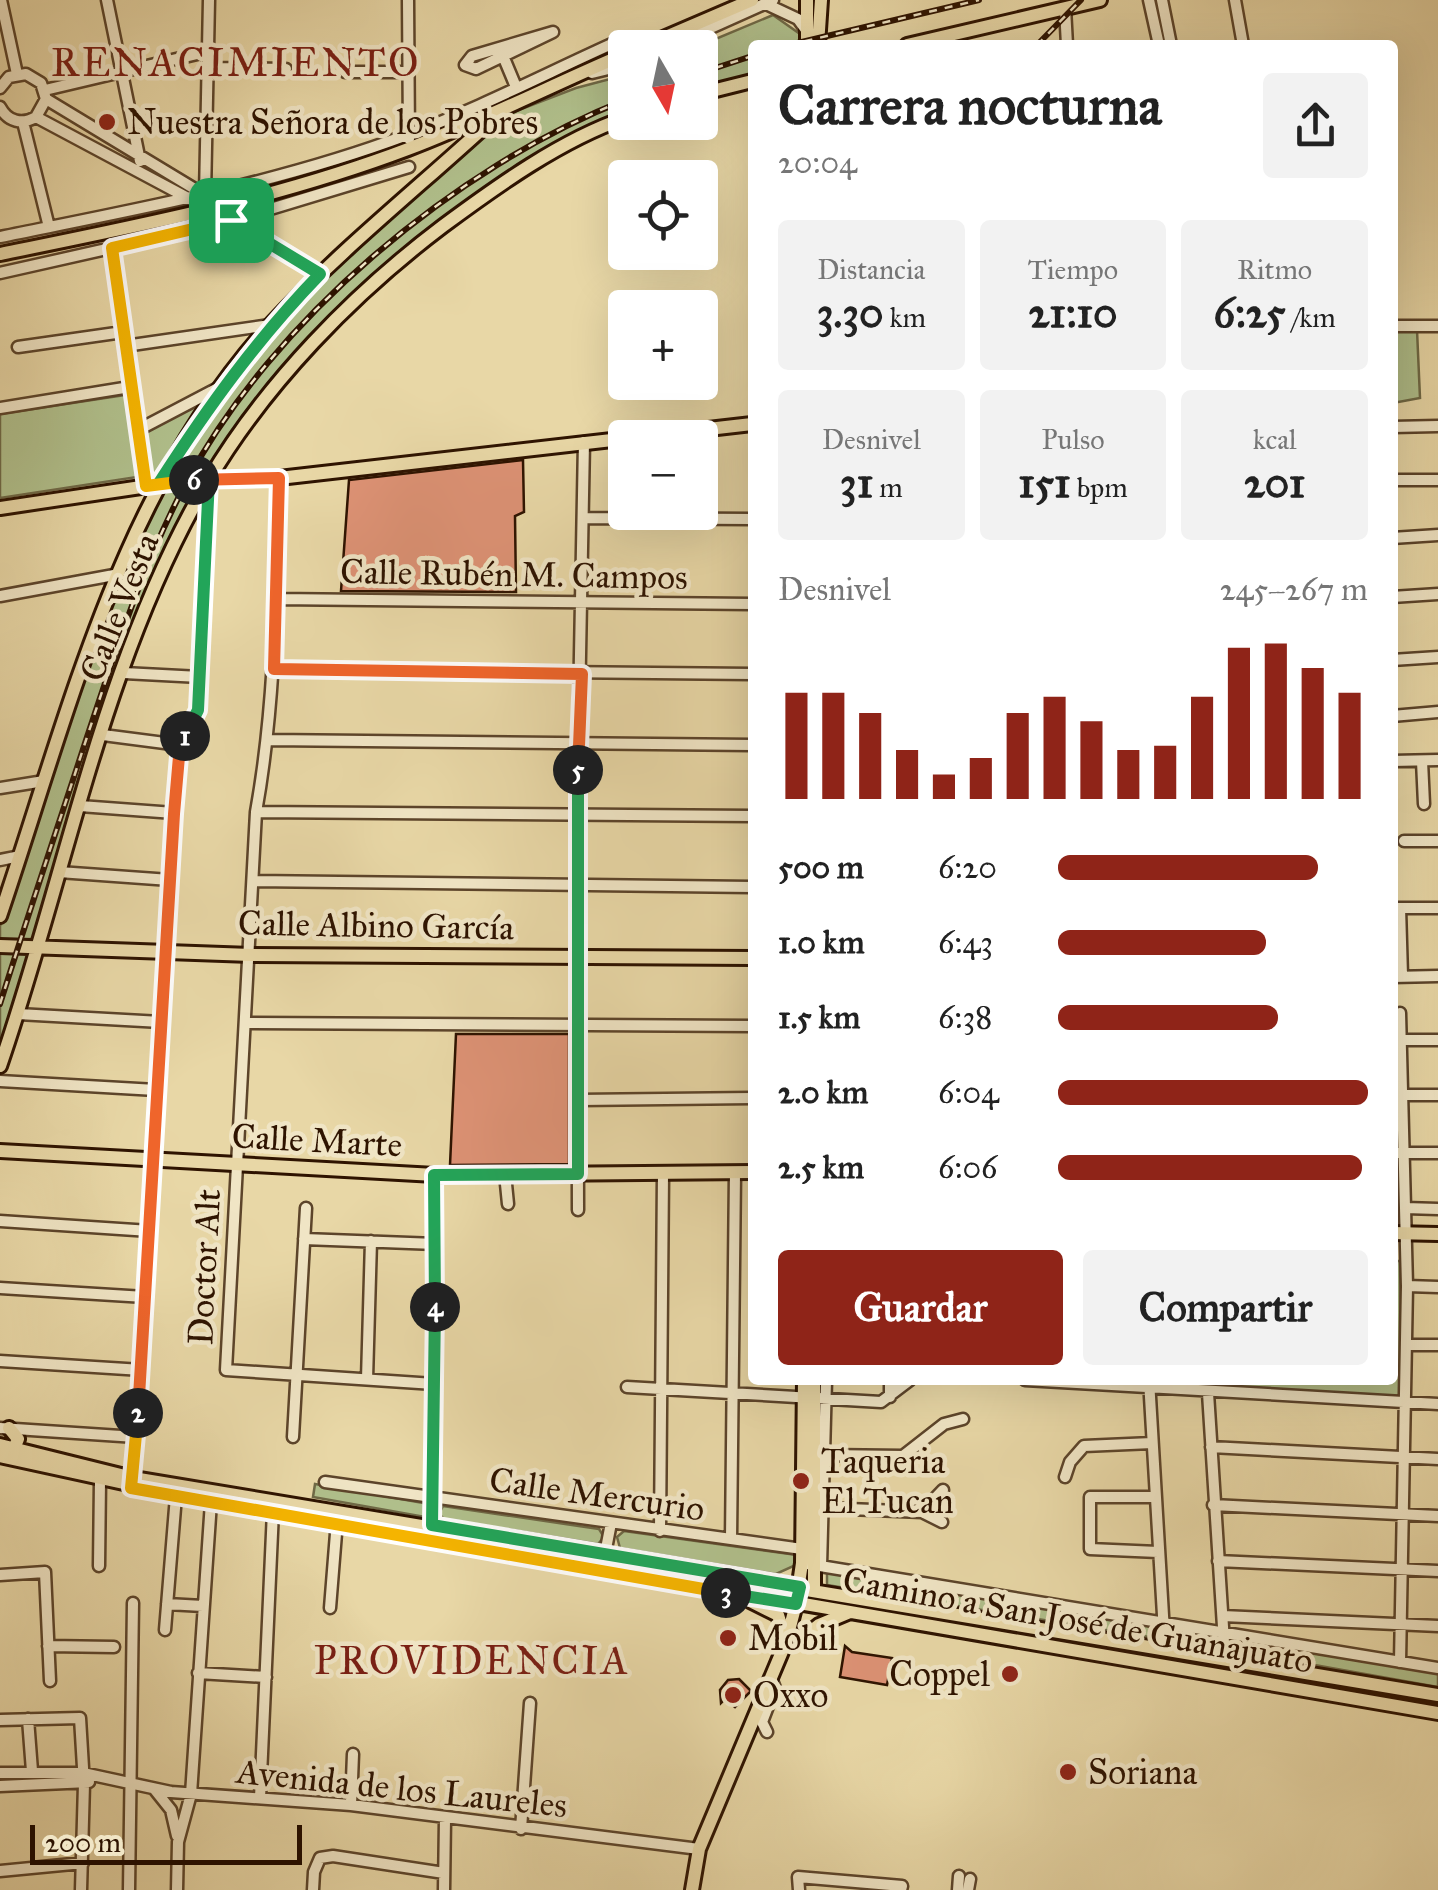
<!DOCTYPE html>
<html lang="es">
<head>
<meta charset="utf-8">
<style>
  :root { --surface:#fff; --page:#f2f2f2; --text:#222; --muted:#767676; --accent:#8f2418 }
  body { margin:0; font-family:"IM FELL Great Primer",serif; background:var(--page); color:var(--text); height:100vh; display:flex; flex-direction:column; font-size:38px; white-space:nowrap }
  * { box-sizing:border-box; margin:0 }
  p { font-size:32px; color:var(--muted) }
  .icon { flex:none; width:55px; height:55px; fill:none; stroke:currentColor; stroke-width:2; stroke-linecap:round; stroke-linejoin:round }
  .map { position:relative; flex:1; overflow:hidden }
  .panel { position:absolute; left:748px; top:40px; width:650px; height:1345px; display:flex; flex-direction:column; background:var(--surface); border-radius:10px; box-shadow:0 10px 40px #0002 }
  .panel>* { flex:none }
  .needle { width:65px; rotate:171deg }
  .fabs { position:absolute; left:608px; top:30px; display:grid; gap:20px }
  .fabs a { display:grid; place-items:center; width:110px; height:110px; border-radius:10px; background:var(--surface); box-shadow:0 10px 40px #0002; font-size:50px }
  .scale { position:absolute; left:30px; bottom:25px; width:272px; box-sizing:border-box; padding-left:10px; border:5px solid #2e1300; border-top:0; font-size:28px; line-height:35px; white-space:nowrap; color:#2e1300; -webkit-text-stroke:8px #f0e5c5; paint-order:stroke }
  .pin { position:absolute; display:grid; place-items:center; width:85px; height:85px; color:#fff; margin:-42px; border-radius:20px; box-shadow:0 5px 15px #0006 }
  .km { position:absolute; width:50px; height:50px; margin:-25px; border-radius:50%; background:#222; color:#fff; font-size:28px; line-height:50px; text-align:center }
  .round { display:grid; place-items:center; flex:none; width:105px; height:105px; border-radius:10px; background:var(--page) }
  .overview { display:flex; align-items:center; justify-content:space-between; height:170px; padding:0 30px }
  h1 { font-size:55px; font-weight:700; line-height:75px }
  .stats { display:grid; grid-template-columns:repeat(3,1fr); gap:15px; height:170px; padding:10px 30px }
  .stats div { display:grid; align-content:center; border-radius:10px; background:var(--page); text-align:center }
  .stats b { font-size:42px; font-weight:700 }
  .stats small { font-size:28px; font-weight:400 }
  .stats p { font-size:28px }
  .chart { height:280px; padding:20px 30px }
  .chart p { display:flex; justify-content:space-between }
  .chart svg { width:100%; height:180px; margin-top:10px; stroke:var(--accent); stroke-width:6 }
  .primary-button { display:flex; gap:20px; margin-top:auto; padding:20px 30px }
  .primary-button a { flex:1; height:115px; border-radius:10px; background:var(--accent); color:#fff; font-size:40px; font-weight:700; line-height:115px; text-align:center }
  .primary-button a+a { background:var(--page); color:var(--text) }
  ul { padding:0 30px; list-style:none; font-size:32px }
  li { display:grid; grid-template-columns:160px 120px 1fr; align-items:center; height:75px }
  li i { height:25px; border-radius:12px; background:var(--accent) }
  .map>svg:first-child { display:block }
</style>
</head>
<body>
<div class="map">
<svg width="1438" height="1890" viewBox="0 0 1438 1890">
  <rect width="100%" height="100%" fill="#e8d7a6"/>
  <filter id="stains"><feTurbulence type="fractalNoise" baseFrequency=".002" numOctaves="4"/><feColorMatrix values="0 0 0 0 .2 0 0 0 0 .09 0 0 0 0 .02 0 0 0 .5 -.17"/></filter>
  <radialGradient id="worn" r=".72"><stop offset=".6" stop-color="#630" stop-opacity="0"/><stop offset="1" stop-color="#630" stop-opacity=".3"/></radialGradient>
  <path fill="#b0bf8b" stroke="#6f6946" stroke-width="2.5" d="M773 15 800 34 801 45H752V75L700 89V48H694Z
    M625 75V113L605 121 363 285 211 472 171 476 202 419 273 325 498 118 576 88Z
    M1417 330 1420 398 1393 403V332Z
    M125 395 137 477 0 498V414Z
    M207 397 158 479 151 481 145 432Z
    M201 487 170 545 34 939H0V926C47 780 92 631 159 492Z
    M29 950 31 955 0 1049V953Z
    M1393 1261H1400L1402 1397 1152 1388 1151 1380H1392Z
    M315 1484 429 1504 433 1514 425 1517 313 1497Z
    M443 1506 599 1529 604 1537 598 1544 444 1519 439 1514Z
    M624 1531 797 1555 798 1564 776 1574 620 1548 617 1537Z
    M827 1572 1160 1628 1162 1632 1149 1637 827 1585Z
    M1237 1641 1438 1673V1687L1242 1652 1236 1648Z"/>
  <path fill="#dd9275" stroke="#2e1300" stroke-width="2.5" d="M523 460 524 512 515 516 516 592 341 591 349 480Z
    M456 1034H569V1164L450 1165Z
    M845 1646 852 1652 892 1658 887 1685 840 1677Z
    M739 1679 751 1691 735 1707 725 1699 721 1703 720 1690 728 1680Z"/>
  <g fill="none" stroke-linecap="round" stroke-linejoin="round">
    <g stroke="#5c442a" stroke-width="15">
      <path id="minor" d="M1 0 17 74
        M107 0 140 161
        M408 0 409 139
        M1149 0 1159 45
        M1162 0 1171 45
        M1235 0 1243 45
        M766 4 798 19 806 30
        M1065 8 1067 45
        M553 32 476 69 465 65 472 56Z
        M666 48 773 0
        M501 51 516 87
        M209 68 286 69
        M345 72H409
        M592 73 625 65
        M0 88 9 77 26 74 41 83 46 99 36 117C22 125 8 122 0 107
        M45 90 210 51
        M46 99 203 194
        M36 117 231 221 320 274
        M23 122 49 227
        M205 195 209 0
        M0 237C137 209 276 184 407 135 478 109 547 73 616 42
        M111 243 146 485
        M0 273 231 221 409 167
        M1392 326H1438
        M125 346 270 325
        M18 347 123 332
        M0 408 130 387
        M1392 427 1438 426
        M138 430 220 387
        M279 478C276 590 276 701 256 812L226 1370 434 1384
        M1392 480H1438
        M584 518 752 519
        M1392 538 1438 535
        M0 596 114 575
        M1392 597 1438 594
        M276 599 752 604
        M1392 660 1438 657
        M274 669 752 674
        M124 673 200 677
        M1392 716 1438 712
        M103 735 180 745
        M269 740 752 745
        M1392 761 1438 760
        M1422 761 1424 804
        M0 788 44 781
        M80 806 174 813
        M256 812 752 816
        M1404 841H1438
        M0 860 20 856
        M59 872 170 880
        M253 881 752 887
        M1392 908H1438
        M1400 908 1402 976
        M1392 977 1438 976
        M18 1014 161 1022
        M246 1023 752 1026
        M1392 1040H1438
        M0 1081 156 1090
        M1392 1095H1438
        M579 1100 752 1098
        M1392 1153H1438
        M505 1174 508 1204
        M1405 1208 1438 1209
        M578 1210 577 814 584 442
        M0 1221 150 1231
        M304 1239 436 1244
        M1407 1286 1438 1287
        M0 1288 145 1297
        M1407 1345H1438
        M0 1361 142 1370
        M367 1379 371 1241
        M890 1380V1397
        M1025 1380 1438 1404
        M1149 1380 1165 1649
        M627 1387 881 1402 910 1380
        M1208 1393 1225 1658
        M0 1428 136 1437
        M293 1437 306 1208
        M1211 1447 1438 1459
        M825 1455 903 1456 944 1424 963 1419
        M1065 1477 1070 1462 1084 1446 1152 1443
        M132 1482 174 813 180 745 198 710 209 480
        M325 1482 802 1549
        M1155 1497H1090V1549L1158 1552
        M1213 1505 1438 1516
        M824 1508 922 1512 942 1522
        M922 1512 943 1490
        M660 1531 663 1174
        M432 1533 435 1175
        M731 1539 735 1173
        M605 1554 611 1523
        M1218 1561 1438 1571
        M808 1564 1438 1668
        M99 1566 100 1481
        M821 1566 826 1380
        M0 1575 45 1572 50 1681
        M167 1604 203 1606
        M330 1608 337 1521
        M1223 1616 1438 1626
        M165 1630 176 1496
        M48 1646 114 1647
        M1400 1662 1407 1286 1400 1013
        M198 1673 266 1677
        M28 1719 32 1771
        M0 1720 80 1718 84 1784 81 1890
        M767 1732 762 1722 775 1688 771 1678
        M0 1773H83L171 1792 351 1805 699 1849
        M0 1786 89 1782
        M155 1790 171 1810 177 1836
        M260 1798 273 1511
        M351 1805 353 1754
        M521 1829 530 1703
        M0 1871 83 1863
        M129 1890 133 1603
        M177 1890 178 1842 191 1794 211 1502
        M313 1890 314 1872 320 1858 333 1856 444 1873
        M444 1890 445 1819
        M799 1890 798 1877 902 1886 901 1890
        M958 1890 959 1876
        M968 1890 970 1879"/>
    </g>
    <g stroke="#2e1300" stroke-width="18">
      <path id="major" d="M807 0V45
        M818 45 821 0
        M907 45 1100 0
        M640 48 752 0
        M700 94 752 81
        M0 254C138 226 276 199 408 149 482 121 552 85 625 54
        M0 508 188 480 279 478 752 424
        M0 916C70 710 120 489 272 323 344 246 428 180 505 108
        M0 946 251 955 752 958
        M0 1066C67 872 103 659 208 481 266 383 353 294 443 226 497 186 561 140 625 118
        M0 1151 435 1175 752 1172
        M1392 1233 1438 1234
        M9 1428 18 1439 11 1456
        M0 1445 133 1478 1438 1695
        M0 1456 211 1502 1438 1713
        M814 1589V1380
        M750 1601 778 1615 785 1638
        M804 1637 819 1625 850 1612
        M692 1890 699 1849 786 1642 796 1604 802 1563 804 1380"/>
    </g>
    <use href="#minor" stroke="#f0e5c5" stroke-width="10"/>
    <use href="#major" stroke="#e8d7a6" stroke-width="12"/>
    <g stroke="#2e1300" stroke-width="6">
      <path id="rail" d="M789 45 979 0
        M1037 45 1081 0
        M700 73 752 56
        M0 1004C28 915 58 826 87 737 116 650 143 564 186 483 272 320 455 167 625 100"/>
    </g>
    <use href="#rail" stroke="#f0e5c5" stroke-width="2.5" stroke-dasharray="8" stroke-linecap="butt"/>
  </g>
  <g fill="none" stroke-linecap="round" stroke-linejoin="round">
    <g stroke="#fff" stroke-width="20">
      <path id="split-1" d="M185 736 198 710 209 479 159 483C208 407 257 339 320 274L231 220"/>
    </g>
    <g stroke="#fff" stroke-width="20">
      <path id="split-2" d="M138 1413 174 814 180 745 185 736"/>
    </g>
    <g stroke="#fff" stroke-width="20">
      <path id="split-3" d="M138 1413 131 1488 726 1593"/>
    </g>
    <g stroke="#fff" stroke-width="20">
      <path id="split-4" d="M435 1307 432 1525 800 1587 796 1604 726 1593"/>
    </g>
    <g stroke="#fff" stroke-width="20">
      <path id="split-5" d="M435 1307 434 1175 578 1174V770"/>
    </g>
    <g stroke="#fff" stroke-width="20">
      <path id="split-6" d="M194 480 279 478 274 669 582 674 578 770"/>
    </g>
    <g stroke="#fff" stroke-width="20">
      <path id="split-7" d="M194 480 146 486 112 248 231 220"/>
    </g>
    <use href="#split-1" stroke="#22a559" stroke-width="12"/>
    <use href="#split-2" stroke="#f0652b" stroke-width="12"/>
    <use href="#split-3" stroke="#f5b400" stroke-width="12"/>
    <use href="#split-4" stroke="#22a559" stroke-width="12"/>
    <use href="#split-5" stroke="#22a559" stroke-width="12"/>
    <use href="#split-6" stroke="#f0652b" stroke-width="12"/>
    <use href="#split-7" stroke="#f5b400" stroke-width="12"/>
  </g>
  <g fill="#8f2418" stroke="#f0e5c5" stroke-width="4">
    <circle cx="107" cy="122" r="10"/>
    <circle cx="801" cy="1481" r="10"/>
    <circle cx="728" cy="1638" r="10"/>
    <circle cx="1010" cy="1674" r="10"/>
    <circle cx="733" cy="1695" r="10"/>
    <circle cx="1068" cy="1772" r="10"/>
  </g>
  <g text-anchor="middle" stroke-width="9" stroke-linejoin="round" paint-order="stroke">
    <g font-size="35" fill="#2e1300" stroke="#f0e5c5" text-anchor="start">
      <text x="127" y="134">Nuestra Señora de los Pobres</text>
      <text x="821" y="1473">Taqueria<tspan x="821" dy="40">El Tucan</tspan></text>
      <text x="748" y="1650">Mobil</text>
      <text x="990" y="1686" text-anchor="end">Coppel</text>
      <text x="753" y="1707">Oxxo</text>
      <text x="1088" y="1784">Soriana</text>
    </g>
    <g font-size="35" fill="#2e1300" stroke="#f0e5c5">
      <text transform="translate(514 574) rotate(1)" y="12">Calle Rubén M. Campos</text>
      <text transform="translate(119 607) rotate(-68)" y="12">Calle Vesta</text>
      <text transform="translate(376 925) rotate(1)" y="12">Calle Albino García</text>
      <text transform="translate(317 1140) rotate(3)" y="12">Calle Marte</text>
      <text transform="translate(204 1267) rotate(-87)" y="12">Doctor Alt</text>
      <text transform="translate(597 1494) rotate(8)" y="12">Calle Mercurio</text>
      <text transform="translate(1078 1620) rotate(10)" y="12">Camino a San José de Guanajuato</text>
      <text transform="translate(402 1788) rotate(6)" y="12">Avenida de los Laureles</text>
    </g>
    <g font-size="40" letter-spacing="2.5" fill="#7a1f14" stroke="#f0e5c5">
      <text x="236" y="76">RENACIMIENTO</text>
      <text x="472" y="1674">PROVIDENCIA</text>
    </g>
  </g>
  <rect width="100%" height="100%" filter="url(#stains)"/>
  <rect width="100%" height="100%" fill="url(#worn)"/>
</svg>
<div class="fabs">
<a><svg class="needle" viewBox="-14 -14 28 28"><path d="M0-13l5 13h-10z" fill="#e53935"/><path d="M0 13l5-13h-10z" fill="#767676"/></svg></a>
<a><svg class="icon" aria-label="locate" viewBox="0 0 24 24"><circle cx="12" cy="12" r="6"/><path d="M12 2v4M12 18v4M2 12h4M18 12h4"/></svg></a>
<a>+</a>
<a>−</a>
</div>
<div class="scale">200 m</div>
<div class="pin" style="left:231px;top:220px;background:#1e9e55"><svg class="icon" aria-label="arrive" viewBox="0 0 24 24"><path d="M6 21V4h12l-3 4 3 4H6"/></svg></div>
<b class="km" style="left:185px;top:736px">1</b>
<b class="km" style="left:138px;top:1413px">2</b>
<b class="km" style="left:726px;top:1593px">3</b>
<b class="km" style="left:435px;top:1307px">4</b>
<b class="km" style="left:578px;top:770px">5</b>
<b class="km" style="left:194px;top:480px">6</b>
<section class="panel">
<div class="overview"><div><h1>Carrera nocturna</h1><p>20:04</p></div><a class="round"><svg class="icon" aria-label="share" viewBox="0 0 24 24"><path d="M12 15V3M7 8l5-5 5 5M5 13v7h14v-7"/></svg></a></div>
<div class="stats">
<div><p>Distancia</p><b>3.30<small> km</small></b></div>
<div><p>Tiempo</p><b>21:10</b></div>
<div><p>Ritmo</p><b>6:25<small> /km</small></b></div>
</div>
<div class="stats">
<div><p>Desnivel</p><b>31<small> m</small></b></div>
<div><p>Pulso</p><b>151<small> bpm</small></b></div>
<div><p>kcal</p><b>201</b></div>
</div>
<div class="chart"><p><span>Desnivel</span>245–267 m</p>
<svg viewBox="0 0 160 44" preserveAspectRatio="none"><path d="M5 44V18M15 44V18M25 44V23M35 44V32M45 44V38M55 44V34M65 44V23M75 44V19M85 44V25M95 44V32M105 44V31M115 44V19M125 44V7M135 44V6M145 44V12M155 44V18"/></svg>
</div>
<ul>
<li><b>500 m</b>6:20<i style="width:84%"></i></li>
<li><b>1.0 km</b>6:43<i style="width:67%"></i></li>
<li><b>1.5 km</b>6:38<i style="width:71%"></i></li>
<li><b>2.0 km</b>6:04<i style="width:100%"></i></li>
<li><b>2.5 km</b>6:06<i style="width:98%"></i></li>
</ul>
<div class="primary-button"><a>Guardar</a><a>Compartir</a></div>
</section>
</div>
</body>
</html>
